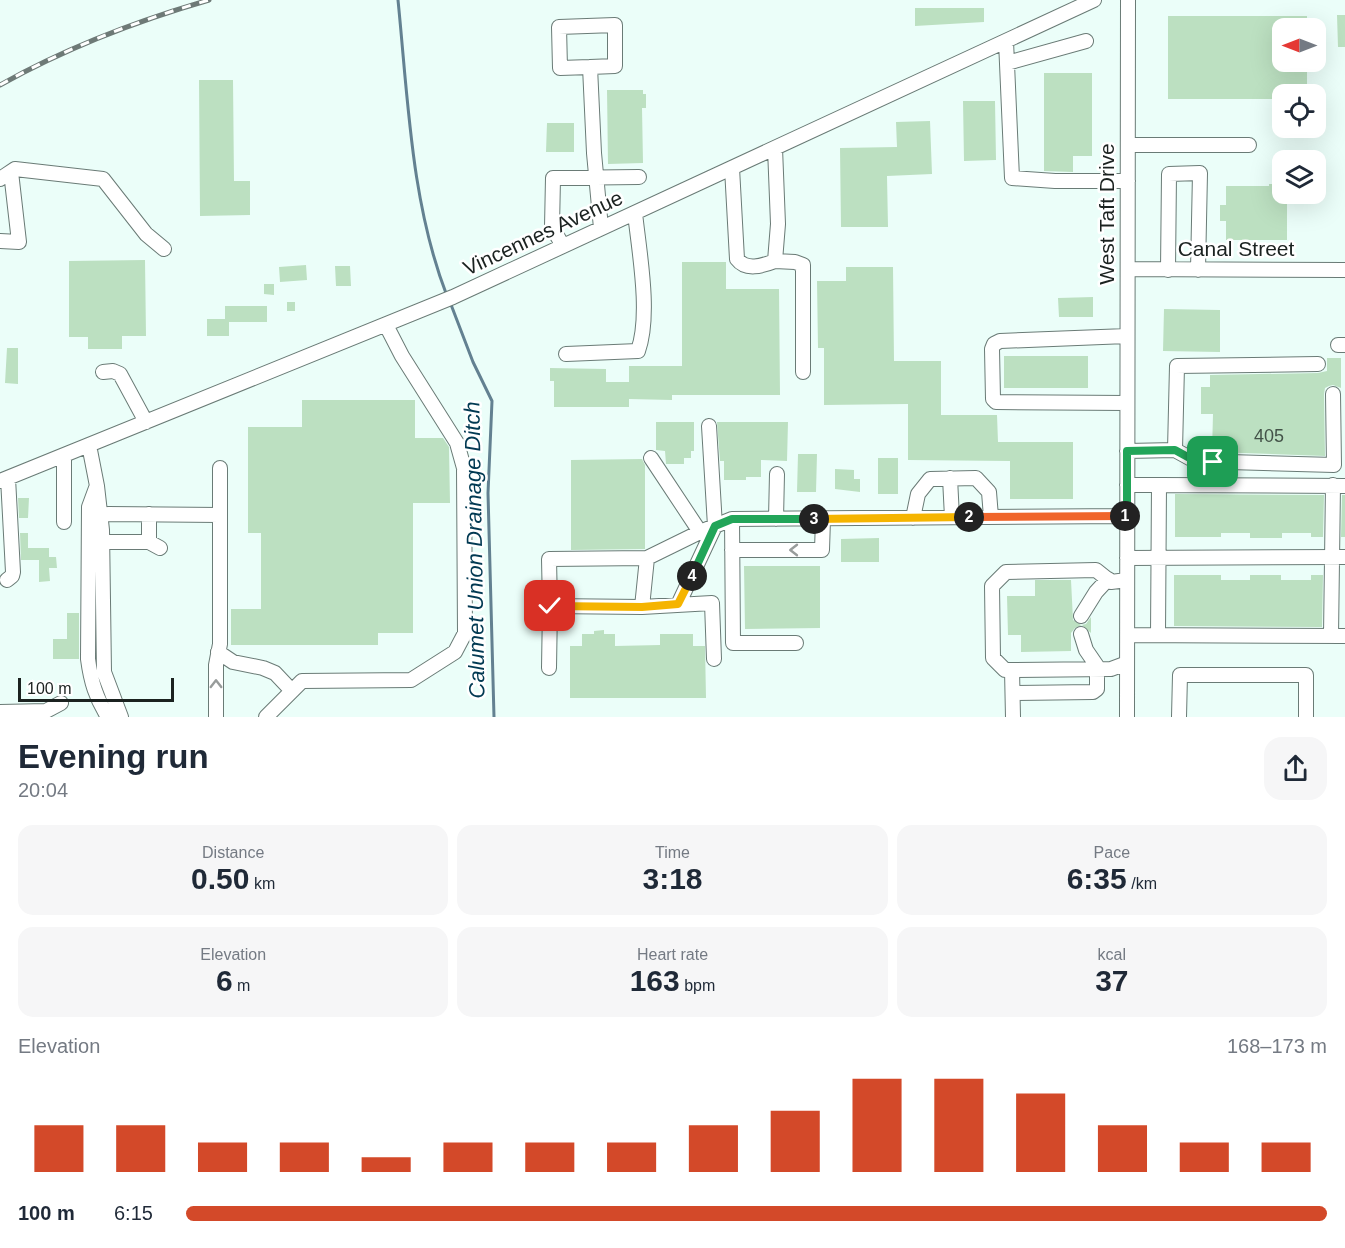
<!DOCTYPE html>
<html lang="en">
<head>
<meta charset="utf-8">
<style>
  :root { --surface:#fff; --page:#f6f6f7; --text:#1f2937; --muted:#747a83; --accent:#d34929 }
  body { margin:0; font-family:Arial,sans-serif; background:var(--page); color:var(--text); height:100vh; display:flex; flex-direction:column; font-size:22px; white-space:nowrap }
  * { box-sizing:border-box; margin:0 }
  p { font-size:20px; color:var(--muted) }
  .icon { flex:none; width:33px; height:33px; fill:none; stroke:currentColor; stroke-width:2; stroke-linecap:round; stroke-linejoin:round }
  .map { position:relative; height:717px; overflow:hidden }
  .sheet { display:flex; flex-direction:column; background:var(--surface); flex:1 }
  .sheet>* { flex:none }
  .needle { width:39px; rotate:270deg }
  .buttons { position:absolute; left:1272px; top:18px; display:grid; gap:12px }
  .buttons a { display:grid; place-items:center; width:54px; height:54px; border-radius:12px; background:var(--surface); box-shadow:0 6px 24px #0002; font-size:30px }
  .scale { position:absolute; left:18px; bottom:15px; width:156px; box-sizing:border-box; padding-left:6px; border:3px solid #1b2220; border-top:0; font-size:16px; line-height:21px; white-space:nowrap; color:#1b2220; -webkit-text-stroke:4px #fff; paint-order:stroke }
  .pin { position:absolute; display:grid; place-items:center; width:51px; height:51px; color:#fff; margin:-26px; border-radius:12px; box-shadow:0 3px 9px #0006 }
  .km { position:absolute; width:30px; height:30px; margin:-15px; border-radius:50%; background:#222; color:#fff; font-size:16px; line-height:30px; text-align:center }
  .round { display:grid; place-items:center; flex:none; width:63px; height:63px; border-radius:18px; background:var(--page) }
  .overview { display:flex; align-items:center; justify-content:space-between; height:102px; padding:0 18px }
  h1 { font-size:33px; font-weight:700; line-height:45px }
  .figures { display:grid; grid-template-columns:repeat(3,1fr); gap:9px; height:102px; padding:6px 18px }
  .figures div { display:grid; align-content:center; border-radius:15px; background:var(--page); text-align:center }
  .figures b { font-size:30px; font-weight:700 }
  .figures small { font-size:16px; font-weight:400 }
  .figures p { font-size:16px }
  .chart { height:168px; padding:12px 18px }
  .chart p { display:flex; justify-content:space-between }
  .chart svg { width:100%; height:108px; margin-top:6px; stroke:var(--accent); stroke-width:6 }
  ul { padding:0 18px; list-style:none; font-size:20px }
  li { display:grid; grid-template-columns:96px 72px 1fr; align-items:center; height:45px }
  li i { height:15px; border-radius:8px; background:var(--accent) }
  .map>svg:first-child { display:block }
</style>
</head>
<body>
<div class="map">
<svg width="1345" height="717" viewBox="0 0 1345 717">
  <rect width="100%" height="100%" fill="#ebfef9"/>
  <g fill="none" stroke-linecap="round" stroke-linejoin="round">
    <path stroke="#638191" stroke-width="3" d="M398 0C408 99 411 203 447 296
      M450 302 473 362 492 401 488 493 494 717"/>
  </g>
  <path fill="#bce0c1" d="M915 8H984V22L915 26Z
    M1337 15H1345V47H1338Z
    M1168 16H1307V28H1282V62H1307V94H1282V99H1168Z
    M1044 73H1092V156H1073V172L1044 171Z
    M199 80H233L234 181H250V215L200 216Z
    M607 90H643V94H646V108H642L643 163 608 164Z
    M963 101H995L996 160 964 161Z
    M930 121 932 174 887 176 888 227H841L840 148 897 147 896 122Z
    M547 123H574V152H546Z
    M1269 184H1281L1282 194H1287V240H1226V221H1220V205H1226V186H1269Z
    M145 260 146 336H122V349H88V337H69V261Z
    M682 262H726V289H779L780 395H672V400L629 399V407H554V381H550V368L606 369V382H629V366H682Z
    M306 265 307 280 280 282 279 267Z
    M335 266H350L351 286H336Z
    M846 267H893L894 361H941V415H997L998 442H1073V499H1010V461L908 460V404L824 405V348H818L817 281H846Z
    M264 284H274V295L264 294Z
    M1093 297V317H1059L1058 298Z
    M287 302H295V311H287Z
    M225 306H267V322H229V336H207V319H225Z
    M1164 309 1220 310V352L1163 351Z
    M7 348H18V384L5 383Z
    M1004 356H1088V388H1004Z
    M1327 358H1341V388L1333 385 1329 386 1325 388 1324 394 1325 456 1212 452 1213 414H1201V387H1210V375L1318 373 1327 371Z
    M302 400H415V438H443L449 447 450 503H413V633H378V645H231V609H261V533H248V427H302Z
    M656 422H694V451H691V458H684V464H666L665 451 656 450Z
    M717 422H788L787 461 761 460V477H746V480H724V461H720Z
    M798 454H817L816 492H797Z
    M878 458H898V494H878Z
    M642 459 645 465V549L571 550V460Z
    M835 469 854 470V479H860V492L835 489Z
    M1175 494 1324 495 1323 537H1311V533H1282V538H1250V533H1221V537H1175Z
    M1342 495H1345V537H1341Z
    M18 498H29L28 518H19Z
    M20 533H28V548H49V557H56L57 568H49L50 581 39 582V560H21Z
    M879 538V562H841V539Z
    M744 566H820V628L745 629Z
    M1174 575H1221V580H1250V575H1281V580H1311V575H1323L1322 627 1174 626Z
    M1035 580H1071L1073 620 1081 625 1086 624 1091 617V633L1082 625 1075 628 1071 633V651L1021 652V635H1008L1007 596H1035Z
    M67 613H79V659H53V639H67Z
    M604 630V634H615V646L660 645V634H693V646H705L706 698H570V646H582V634H594V631Z"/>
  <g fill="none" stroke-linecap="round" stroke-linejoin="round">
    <g stroke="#6a7b76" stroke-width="16">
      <path id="minor" d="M1006 41 1012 178 1055 181H1128
        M1007 63 1086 41
        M590 67 615 66V25L559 27 560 68 590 67 594 153 601 228
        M1128 145H1249
        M732 168 737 259C746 271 762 266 775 261L778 224 775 148
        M0 179 15 169 103 179 146 234 164 249
        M0 241 19 242 11 172
        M563 246 552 227 553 178 639 177
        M775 261 795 262 803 265V372
        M1128 269 1345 270
        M1168 270 1169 174 1200 173 1198 270
        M1338 345H1345
        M566 354 638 351C651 315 639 251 635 213
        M103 372 113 371 120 374 146 422
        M1127 403 996 402 993 399 992 349 994 344 1000 341 1127 336
        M89 445 97 486 102 530 104 672 121 717
        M1175 450 1195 461 1334 465 1333 394
        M1127 451 1175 450 1177 366 1318 364
        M64 456V522
        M651 458 700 532
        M950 478 952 517
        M0 481 453 297 1094 0
        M1127 485H1159
        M96 488 89 507 88 659C91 682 96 698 108 717
        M108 514 220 515V644L216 665V717
        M149 514V542
        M220 515V468
        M913 518 918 494 930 479 976 478 989 492 991 517
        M732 519 733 643H796
        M776 519 777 474
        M102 542H149L160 548
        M732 550H822L823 519
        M1127 558 1345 557
        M7 580 12 576 13 572 8 478
        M1127 580 1111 582 1096 570 1006 572 992 586 993 658 1005 670 1111 669 1127 663
        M678 605 715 526 709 426
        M550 606 549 559 647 558
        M642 607 647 558 700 532 732 519 1127 516
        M1081 616 1096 592 1108 579
        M1081 634 1086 650 1099 669
        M1127 635 1345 636
        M1158 635 1159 485 1345 486
        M1331 636 1333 485
        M218 652 233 662 263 668 275 673 292 691
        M549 668 550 606 642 607 712 603 714 659
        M1012 670 1013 717
        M1013 693 1093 692 1097 689V669
        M0 712 46 711 61 703
        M266 717 302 681 411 680 455 652 465 633 464 468 457 443 402 356 386 325
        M1127 717 1128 0
        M1179 717 1180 675H1306V717"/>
    </g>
    <use href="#minor" stroke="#fff" stroke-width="14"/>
    <g stroke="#6e7a77" stroke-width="5">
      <path id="rail" d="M0 85C66 48 136 21 209 0"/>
    </g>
    <use href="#rail" stroke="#fff" stroke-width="3" stroke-dasharray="9" stroke-linecap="butt"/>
  </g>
  <defs><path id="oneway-chevron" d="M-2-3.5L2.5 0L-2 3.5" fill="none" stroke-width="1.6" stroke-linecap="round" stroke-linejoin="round" transform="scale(1.5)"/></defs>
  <g stroke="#989c9b">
    <use href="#oneway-chevron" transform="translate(794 550) rotate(180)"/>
    <use href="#oneway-chevron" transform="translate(216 684) rotate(-90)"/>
  </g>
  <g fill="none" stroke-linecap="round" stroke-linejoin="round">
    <g stroke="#fff" stroke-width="12">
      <path id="split-1" d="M1125 516H1127V451L1175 450 1195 461 1213 462"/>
    </g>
    <g stroke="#fff" stroke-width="12">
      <path id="split-2" d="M969 517 1125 516"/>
    </g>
    <g stroke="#fff" stroke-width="12">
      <path id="split-3" d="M814 519 969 517"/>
    </g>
    <g stroke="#fff" stroke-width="12">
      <path id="split-4" d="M692 576 715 526 732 519H814"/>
    </g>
    <g stroke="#fff" stroke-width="12">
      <path id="split-5" d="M550 606 642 607 678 604 692 576"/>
    </g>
    <use href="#split-1" stroke="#22a559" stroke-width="8"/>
    <use href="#split-2" stroke="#f0652b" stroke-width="8"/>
    <use href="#split-3" stroke="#f5b400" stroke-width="8"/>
    <use href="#split-4" stroke="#22a559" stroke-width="8"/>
    <use href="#split-5" stroke="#f5b400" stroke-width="8"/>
  </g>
  <g text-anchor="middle" stroke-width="5" stroke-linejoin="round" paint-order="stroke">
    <g font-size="18" fill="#435248">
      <text x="1269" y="442">405</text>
    </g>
    <g font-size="21" fill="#1b2220" stroke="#fff">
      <text transform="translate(1107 214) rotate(-90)" y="7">West Taft Drive</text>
      <text transform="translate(543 233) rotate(-25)" y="7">Vincennes Avenue</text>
      <text x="1236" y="256">Canal Street</text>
    </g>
    <g font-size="22" font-style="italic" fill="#013952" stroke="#fff">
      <text transform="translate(474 550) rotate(-91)" y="8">Calumet Union Drainage Ditch</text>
    </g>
  </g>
</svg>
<div class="buttons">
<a><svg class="needle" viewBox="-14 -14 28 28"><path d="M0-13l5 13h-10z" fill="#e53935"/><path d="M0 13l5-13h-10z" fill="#747a83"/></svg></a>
<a><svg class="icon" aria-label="locate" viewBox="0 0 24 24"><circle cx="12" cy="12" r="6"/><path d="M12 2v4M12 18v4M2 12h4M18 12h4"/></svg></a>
<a><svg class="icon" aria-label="layers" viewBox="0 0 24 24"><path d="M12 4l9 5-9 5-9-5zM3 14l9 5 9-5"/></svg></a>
</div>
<div class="scale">100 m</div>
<div class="pin" style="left:1213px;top:462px;background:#1e9e55"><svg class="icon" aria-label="arrive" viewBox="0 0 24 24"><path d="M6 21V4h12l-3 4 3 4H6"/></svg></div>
<div class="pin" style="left:550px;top:606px;background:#d93025"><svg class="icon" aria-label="check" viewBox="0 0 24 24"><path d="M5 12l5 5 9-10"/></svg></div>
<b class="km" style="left:1125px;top:516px">1</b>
<b class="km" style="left:969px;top:517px">2</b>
<b class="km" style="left:814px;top:519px">3</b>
<b class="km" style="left:692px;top:576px">4</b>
</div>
<section class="sheet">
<div class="overview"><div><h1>Evening run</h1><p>20:04</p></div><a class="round"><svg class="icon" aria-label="share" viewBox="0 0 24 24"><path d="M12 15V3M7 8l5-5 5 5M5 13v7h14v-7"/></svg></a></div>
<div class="figures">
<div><p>Distance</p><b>0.50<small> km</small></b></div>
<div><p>Time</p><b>3:18</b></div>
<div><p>Pace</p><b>6:35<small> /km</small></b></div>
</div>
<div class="figures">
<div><p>Elevation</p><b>6<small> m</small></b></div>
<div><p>Heart rate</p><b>163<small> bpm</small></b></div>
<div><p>kcal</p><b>37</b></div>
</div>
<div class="chart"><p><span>Elevation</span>168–173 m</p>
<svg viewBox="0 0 160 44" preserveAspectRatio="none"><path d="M5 44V25M15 44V25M25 44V32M35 44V32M45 44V38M55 44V32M65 44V32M75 44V32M85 44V25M95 44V19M105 44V6M115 44V6M125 44V12M135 44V25M145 44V32M155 44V32"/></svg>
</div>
<ul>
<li><b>100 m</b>6:15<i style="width:100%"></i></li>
</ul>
</section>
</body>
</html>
